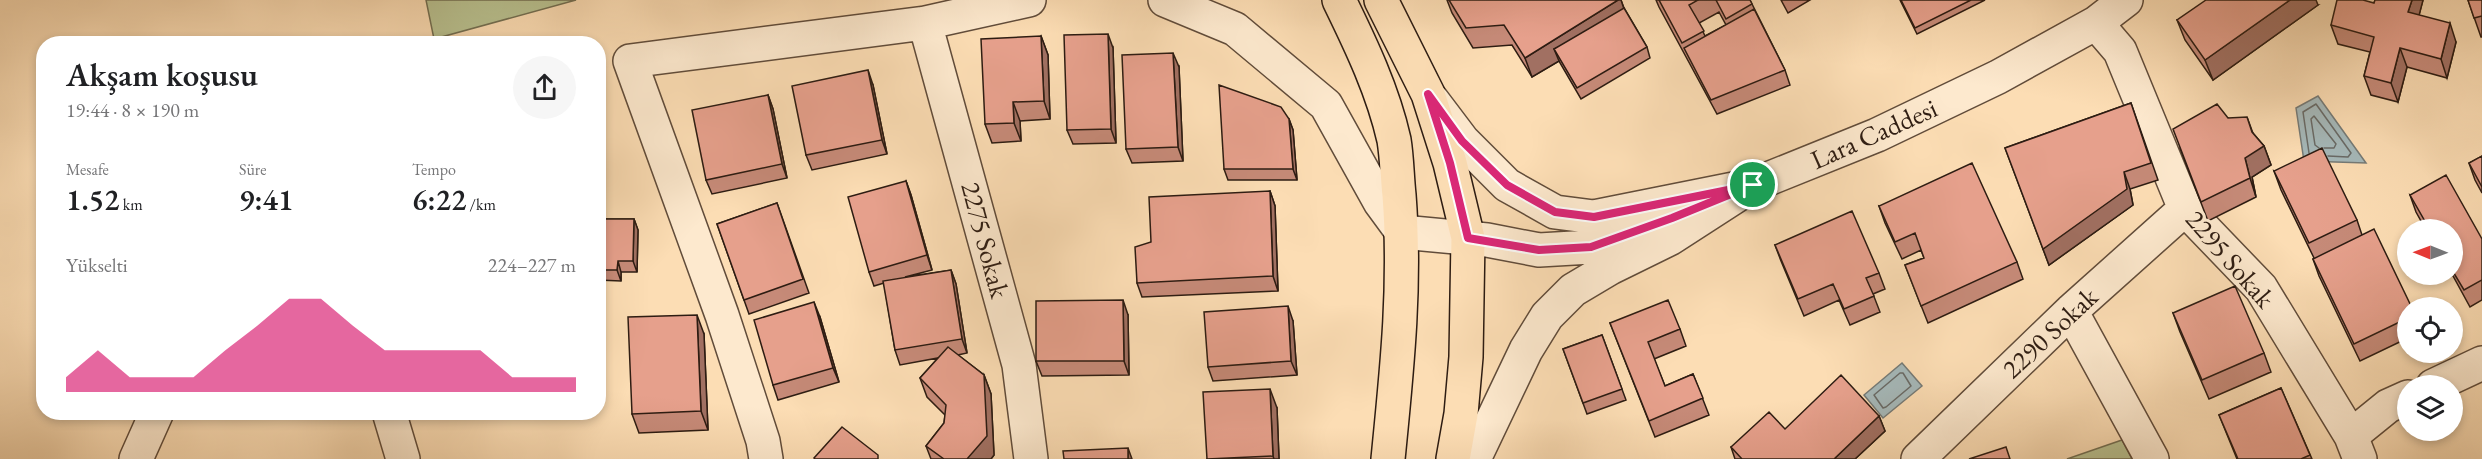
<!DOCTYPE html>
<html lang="tr">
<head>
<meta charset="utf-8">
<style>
  :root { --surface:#fff; --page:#f6f6f6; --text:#202124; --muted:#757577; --accent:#db2777 }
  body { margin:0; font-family:"EB Garamond",serif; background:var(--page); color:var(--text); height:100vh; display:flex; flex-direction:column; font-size:22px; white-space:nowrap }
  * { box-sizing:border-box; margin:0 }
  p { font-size:20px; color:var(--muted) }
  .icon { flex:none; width:33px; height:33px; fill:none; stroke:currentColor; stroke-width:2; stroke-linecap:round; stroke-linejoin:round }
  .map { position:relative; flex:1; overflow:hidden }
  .panel { position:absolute; left:36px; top:36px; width:570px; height:384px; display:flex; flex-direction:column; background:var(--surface); border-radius:24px; box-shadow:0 3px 9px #0003 }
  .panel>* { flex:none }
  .needle { width:39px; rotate:271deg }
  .tools { position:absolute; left:2397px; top:219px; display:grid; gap:12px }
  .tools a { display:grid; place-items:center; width:66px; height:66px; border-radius:50%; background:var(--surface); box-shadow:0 3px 9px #0003; font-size:30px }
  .pin { position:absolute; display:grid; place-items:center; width:51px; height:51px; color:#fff; margin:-26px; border:3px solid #fff; border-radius:50%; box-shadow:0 2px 6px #0007 }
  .round { display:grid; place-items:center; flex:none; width:63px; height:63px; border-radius:32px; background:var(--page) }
  .head { display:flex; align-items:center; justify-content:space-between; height:102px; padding:0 30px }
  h1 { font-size:33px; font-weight:600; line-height:45px }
  .metrics { display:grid; grid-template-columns:repeat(3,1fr); gap:9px; height:102px; padding:6px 30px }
  .metrics div { display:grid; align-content:center }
  .metrics b { font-size:30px; font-weight:600 }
  .metrics small { font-size:16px; font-weight:400 }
  .metrics p { font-size:16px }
  .chart { height:168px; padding:12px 30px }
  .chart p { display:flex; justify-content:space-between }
  .chart svg { width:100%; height:108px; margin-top:6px; fill:var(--accent); opacity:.7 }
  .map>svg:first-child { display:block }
</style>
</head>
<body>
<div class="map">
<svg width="2482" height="459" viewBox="0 0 2482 459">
  <rect width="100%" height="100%" fill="#fcddb4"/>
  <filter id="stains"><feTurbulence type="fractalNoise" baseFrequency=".00333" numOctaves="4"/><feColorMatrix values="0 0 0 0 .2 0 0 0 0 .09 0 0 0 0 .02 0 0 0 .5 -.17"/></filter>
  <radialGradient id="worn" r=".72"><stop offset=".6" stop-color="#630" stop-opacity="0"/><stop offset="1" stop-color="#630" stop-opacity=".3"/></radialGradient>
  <path fill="#b9c291" stroke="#736f52" stroke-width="1.5" d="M426 0H576L434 39Z
    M2122 440 2132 459H2067Z"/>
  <path fill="#a5b8b9" stroke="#757a76" stroke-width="1.5" d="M2318 96 2366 163 2304 161 2296 108Z
    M1902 363 1922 386 1883 418 1864 395Z"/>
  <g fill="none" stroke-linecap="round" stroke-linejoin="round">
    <path stroke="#696a66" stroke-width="1.5" d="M2319 148 2315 145 2311 119 2314 116 2336 144 2334 148H2324
      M2309 153 2303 112 2316 104 2351 153 2348 157 2328 156
      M1900 373H1903L1911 386 1886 407 1883 408 1874 395Z"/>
    <g stroke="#614c3a" stroke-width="36">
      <path id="minor" d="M1165 0 1235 29 1326 105 1380 202 1402 232 1487 240 1539 250 1591 247 1663 222
        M925 23 1019 365 1031 459
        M2096 23 2120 51 2185 209 2261 288 2351 436 2360 459
        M1432 100 1463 141 1507 185 1555 212 1594 217 1734 189
        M2071 311 2152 459
        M2433 386 2482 363
        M389 412 403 459
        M2351 436 2388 406 2408 397
        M136 459 157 412
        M766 459 763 441 722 315 630 61 925 23 1029 0
        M1474 459 1526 350 1547 316 1573 290 1610 268 1671 238 1753 185 1877 135 1998 77 2096 23 2126 0
        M1918 459 2071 311 2185 209"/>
    </g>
    <g stroke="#2d1c12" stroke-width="36">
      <path id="major" d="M1339 0C1361 45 1383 91 1394 140 1397 158 1397 177 1399 195 1406 285 1397 369 1388 459
        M1381 0 1428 94 1450 163 1468 238 1466 357 1461 414 1453 459"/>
    </g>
    <use href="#minor" stroke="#fde9ce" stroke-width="33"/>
    <use href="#major" stroke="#fcddb4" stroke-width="33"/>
  </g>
  <path fill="#c68a78" stroke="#2d1c12" stroke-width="1.5" fill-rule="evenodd" d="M1447 0H1621L1624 8 1647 47 1650 58 1581 99 1559 61 1532 77 1512 45 1473 48 1452 13Z
    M1656 0H1750L1785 70 1790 85 1717 114 1659 7ZM1719 12 1726 25 1705 36 1699 23Z
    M1781 0H1810L1788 13Z
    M1900 0H1985L1917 34Z
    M2375 0H2423L2419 15 2456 42 2447 78 2407 67 2398 102 2371 95 2364 76 2370 52 2338 44 2331 25 2374 3Z
    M2468 0H2482V37H2481Z
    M2318 5 2213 80 2185 40 2177 20Z
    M1041 36 1048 55 1050 119 1020 121 1021 141 992 143 985 124Z
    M1113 48 1116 143 1073 144 1067 130Z
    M1179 67 1183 161 1132 163 1126 149Z
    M873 85 887 154 812 170 806 155Z
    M768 95 773 109 787 178 712 194 706 180Z
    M2131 103 2158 180 2130 189 2133 205 2049 265 2005 148Z
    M2228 118 2253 133 2264 146 2271 165 2252 177 2256 197 2208 221 2180 148Z
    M1289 119 1293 130 1297 180H1228L1224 169Z
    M2482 156V193L2475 180 2469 163Z
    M2274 171 2357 220 2362 235 2408 308V338L2360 361 2319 276 2313 259 2314 258 2281 190Z
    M906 181 911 195 932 270 905 277 951 270 956 284 967 353 958 355 984 375 991 394 994 455 991 459H931L926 446 944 423 945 415 927 397 920 378 938 358 900 365 895 350 884 283 874 286 869 272Z
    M1270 191 1275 206 1278 291 1142 297 1137 283 1151 242Z
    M2410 195 2482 239V300L2470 307 2452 274V230H2426L2416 212Z
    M777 203 809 293 749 314 717 224Z
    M1879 206 2017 262 2023 279 1928 323 1905 265 1924 258 1921 250 1902 259 1885 223Z
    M598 219H634L638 230 637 272H621V281L598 280Z
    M1775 245 1879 273 1885 289 1873 294 1880 312 1850 325 1839 300 1804 316 1781 261Z
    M2173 313 2264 353 2271 372 2209 399 2180 332Z
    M1128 315 1129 375 1042 376 1036 361Z
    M820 317 839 382 778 400 773 385Z
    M1293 321 1297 375 1213 381 1208 367Z
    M1610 323 1680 329 1686 346 1654 359 1665 386 1693 374 1709 415 1655 437Z
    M704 334 708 430 639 433 632 414Z
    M1602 335 1626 400 1587 414 1563 349Z
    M2281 388 2312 459H2237L2219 415Z
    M1277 408 1279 459H1207Z
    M1879 416 1885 431 1855 459H1735L1731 447 1785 429Z"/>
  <path fill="#a17062" stroke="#2d1c12" stroke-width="1.5" d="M1618 0H1621L1627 18 1554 49 1559 61 1532 77 1525 58Z
    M2290 0H2316L2318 5 2213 80 2205 60Z
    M2412 0H2423L2415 31 2408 12Z
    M2450 23 2456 42 2447 78 2441 59Z
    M1108 34 1113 48 1116 143 1111 129Z
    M1041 36 1048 55 1050 119 1044 101Z
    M2400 48 2407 67 2398 102 2391 83Z
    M1173 53 1179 67 1183 161 1178 147Z
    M868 70 873 85 887 154 882 140Z
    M768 95 773 109 787 178 782 164Z
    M1013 102 1020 121 1021 141 1014 123Z
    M2247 117 2254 136 2264 146 2271 165 2252 177 2256 197 2250 178 2245 158Z
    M1289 119 1293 130 1297 180 1293 169Z
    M2124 172 2130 189 2133 205 2049 265 2043 249Z
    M906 181 911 195 932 270 927 255Z
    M1270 191 1275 206 1278 291 1273 276Z
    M634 219 638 230 637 272 633 261Z
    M618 261 621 272V281L617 270Z
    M951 270 956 284 967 353 962 339Z
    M1123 300 1128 315 1129 375 1124 361Z
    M814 302 820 317 839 382 833 368Z
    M1288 306 1293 321 1297 375 1291 361Z
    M697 315 704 334 708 430 701 411Z
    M984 375 991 394 994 455 991 459H967Z
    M1270 389 1277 408 1279 459H1274L1273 456Z
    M1879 416 1885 431 1855 459H1834Z
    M1128 448 1132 459H1128Z"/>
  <path fill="#e6a08c" stroke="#2d1c12" stroke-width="1.5" d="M1449 0H1618L1525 58 1504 25 1466 28Z
    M1659 0H1698L1689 5 1704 31 1682 43Z
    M1716 0H1750L1752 4 1726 19Z
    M1901 0H1971L1915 28Z
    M2206 0H2290L2205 60 2177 20Z
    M2337 0H2363L2374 3 2375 0H2412L2408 12 2450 23 2441 59 2400 48 2391 83 2364 76 2374 37 2331 25Z
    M2468 0H2482V16L2474 18Z
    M1624 8 1647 47 1577 88 1554 49Z
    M1754 9 1785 70 1711 100 1684 48Z
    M1108 34 1111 129 1067 130 1064 35Z
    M1041 36 1044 101 1013 102 1014 123 985 124 981 39Z
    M1173 53 1178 147 1126 149 1122 55Z
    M868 70 882 140 806 155 792 86Z
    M1219 85 1281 107 1289 119 1293 169H1224Z
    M768 95 782 164 706 180 692 110Z
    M2131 103 2151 163 2124 172 2127 189 2043 249 2005 148Z
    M2217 104 2228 118 2247 117 2252 132 2264 146 2245 158 2250 178 2201 202 2173 129Z
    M2322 148 2357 220 2309 243 2274 171Z
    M2482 156V187L2469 163Z
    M1972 163 2017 262 1921 306 1905 265 1924 258 1915 233 1895 242 1879 206Z
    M2446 175 2482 239V280L2464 290 2452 270V230H2430L2410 195Z
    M906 181 927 255 869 272 848 197Z
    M1270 191 1273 276 1137 283 1135 247 1151 242 1149 197Z
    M777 203 803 279 744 300 717 224Z
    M1852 211 1879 273 1866 278 1874 296 1844 309 1833 284 1798 299 1775 245Z
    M598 219H634L633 261H618L617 270H598Z
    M2374 229 2412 308H2408V318L2354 344 2313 259Z
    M951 270 962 339 895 350 883 281Z
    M2235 286 2264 353 2202 380 2173 313Z
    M1123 300 1124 361H1036V301Z
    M1668 300 1680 329 1648 342 1665 386 1693 374 1703 398 1649 421 1610 323Z
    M814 302 833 368 773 385 754 320Z
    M1288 306 1291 361 1208 367 1204 312Z
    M697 315 701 411 632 414 628 317Z
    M1602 335 1622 389 1583 403 1563 349Z
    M948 347 984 375 987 436 967 459H944L926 446 944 423 946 405 920 378Z
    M1841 375 1879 416 1834 459H1742L1731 447 1769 412 1785 429Z
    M2281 388 2310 455 2301 459H2238L2219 415Z
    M1270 389 1273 456 1207 459 1203 392Z
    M842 427 878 455V459H815L814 458Z
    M2006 447 2010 459H1969Z
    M1128 448V459H1064L1063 451Z"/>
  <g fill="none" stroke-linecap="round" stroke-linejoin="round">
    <g stroke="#fff" stroke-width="12">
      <path id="route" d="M1428 94 1462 141 1507 185 1555 212 1594 217 1753 185 1672 218 1591 247 1539 250 1468 238 1450 163Z"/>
    </g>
    <use href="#route" stroke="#db2777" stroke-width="8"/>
  </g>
  <g text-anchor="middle" stroke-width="6" stroke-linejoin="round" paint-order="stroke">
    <g font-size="27" fill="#2d1c12" stroke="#fde9ce">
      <text transform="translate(1874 134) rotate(-24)" y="9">Lara Caddesi</text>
      <text transform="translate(985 240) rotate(75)" y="9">2275 Sokak</text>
      <text transform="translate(2230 259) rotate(49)" y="9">2295 Sokak</text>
      <text transform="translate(2050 333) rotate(-43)" y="9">2290 Sokak</text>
    </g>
  </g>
  <rect width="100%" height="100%" filter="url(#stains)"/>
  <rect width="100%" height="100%" fill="url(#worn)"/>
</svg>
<div class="tools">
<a><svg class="needle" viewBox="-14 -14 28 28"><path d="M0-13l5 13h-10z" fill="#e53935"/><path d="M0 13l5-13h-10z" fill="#757577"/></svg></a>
<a><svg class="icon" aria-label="locate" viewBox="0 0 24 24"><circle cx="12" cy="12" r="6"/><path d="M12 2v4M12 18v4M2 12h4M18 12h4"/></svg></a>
<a><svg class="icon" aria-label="layers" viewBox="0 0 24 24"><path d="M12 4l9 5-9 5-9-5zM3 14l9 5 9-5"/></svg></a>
</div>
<div class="pin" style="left:1753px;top:185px;background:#1e9e55"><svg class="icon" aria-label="arrive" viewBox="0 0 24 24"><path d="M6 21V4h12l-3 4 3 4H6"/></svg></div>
<section class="panel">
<div class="head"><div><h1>Akşam koşusu</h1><p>19:44 · 8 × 190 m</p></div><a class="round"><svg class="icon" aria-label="share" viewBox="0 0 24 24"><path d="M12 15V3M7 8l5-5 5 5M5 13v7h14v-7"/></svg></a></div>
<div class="metrics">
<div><p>Mesafe</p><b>1.52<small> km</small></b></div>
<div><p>Süre</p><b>9:41</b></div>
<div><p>Tempo</p><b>6:22<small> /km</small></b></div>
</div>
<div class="chart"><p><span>Yükselti</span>224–227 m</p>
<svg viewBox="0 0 160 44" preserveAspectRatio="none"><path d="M0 44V38L10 27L20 38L30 38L40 38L50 27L60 17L70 6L80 6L90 17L100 27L110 27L120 27L130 27L140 38L150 38L160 38V44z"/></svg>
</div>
</section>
</div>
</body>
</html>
